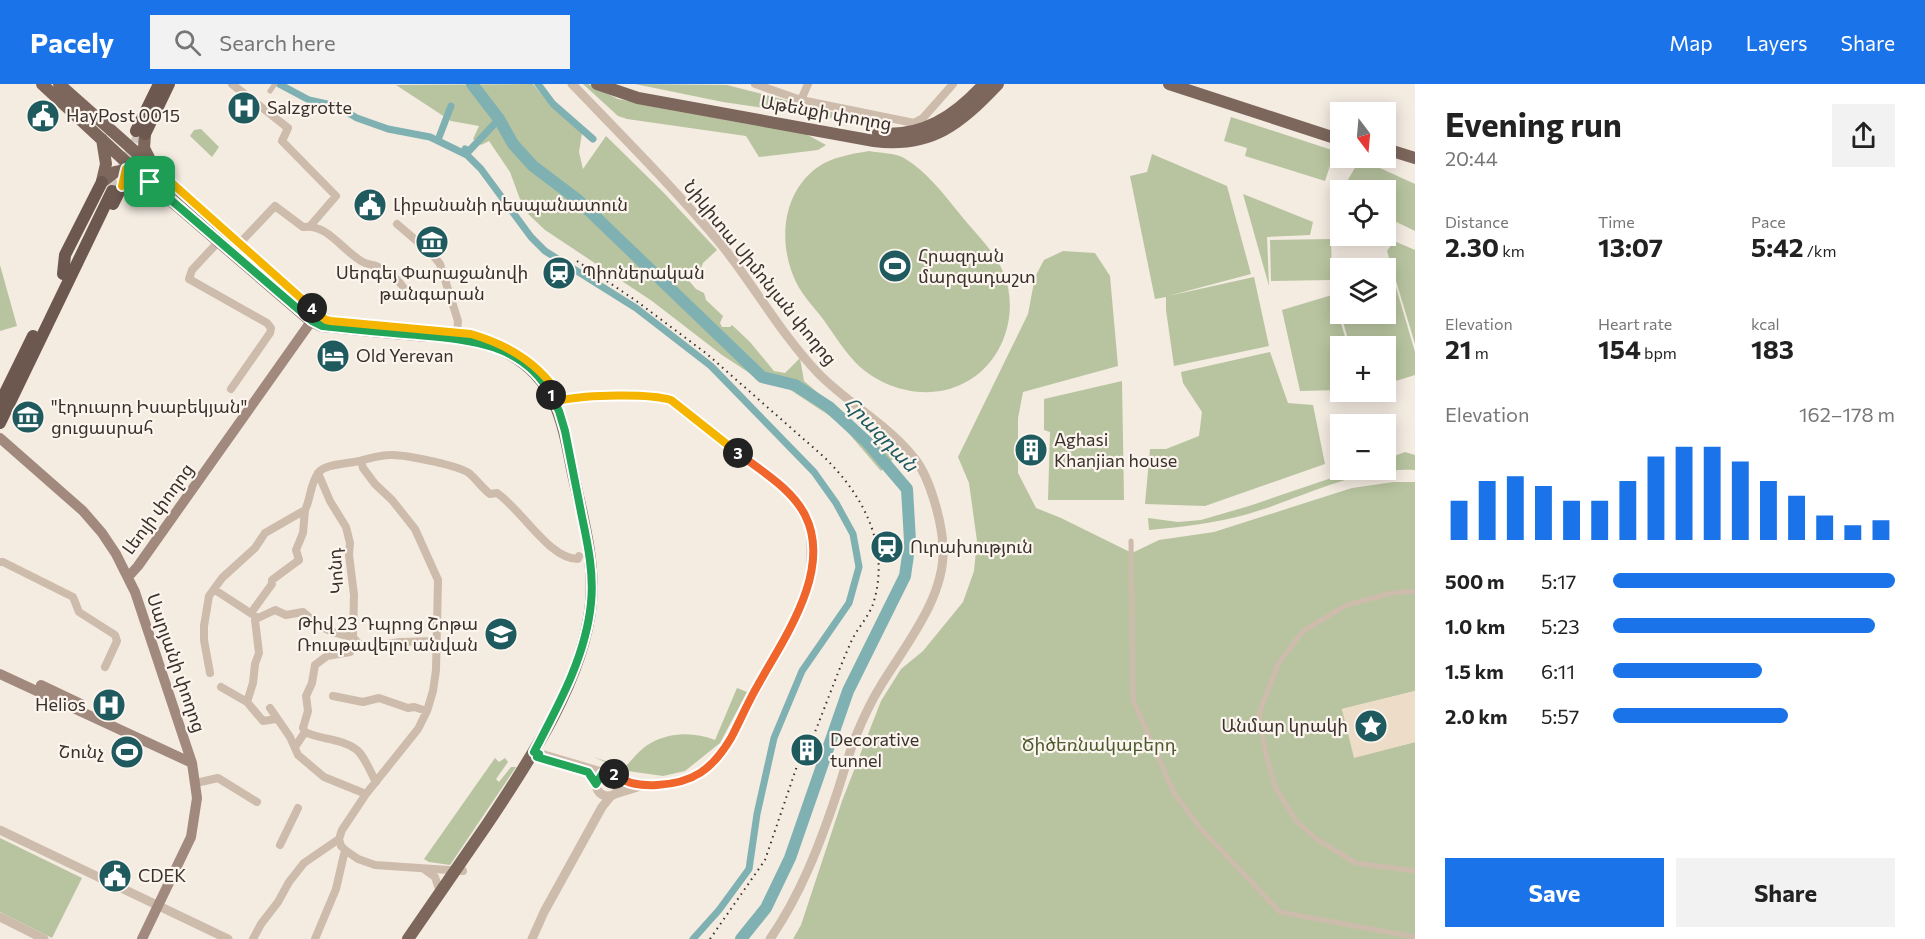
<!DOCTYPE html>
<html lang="en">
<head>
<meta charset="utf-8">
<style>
  :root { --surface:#fff; --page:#f2f2f2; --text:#222; --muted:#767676; --accent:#1a73e8 }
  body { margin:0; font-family:Commissioner,"Noto Sans Armenian",sans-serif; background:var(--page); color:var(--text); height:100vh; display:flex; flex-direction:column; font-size:22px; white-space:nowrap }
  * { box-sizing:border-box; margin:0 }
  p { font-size:20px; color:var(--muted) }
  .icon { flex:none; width:33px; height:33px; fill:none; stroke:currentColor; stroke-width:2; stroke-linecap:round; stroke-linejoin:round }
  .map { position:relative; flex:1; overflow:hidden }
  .panel { display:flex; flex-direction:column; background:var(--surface); width:510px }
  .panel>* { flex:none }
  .needle { width:39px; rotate:164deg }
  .fabs { position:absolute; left:1330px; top:18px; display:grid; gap:12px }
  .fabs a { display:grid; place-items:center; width:66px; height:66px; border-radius:0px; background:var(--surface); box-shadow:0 3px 15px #0003; font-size:30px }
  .pin { position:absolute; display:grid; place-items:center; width:51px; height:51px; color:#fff; margin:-26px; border-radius:12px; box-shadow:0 3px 9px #0006 }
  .km { position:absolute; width:30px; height:30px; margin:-15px; border-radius:50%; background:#222; color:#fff; font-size:16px; line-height:30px; text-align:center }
  .round { display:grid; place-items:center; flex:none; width:63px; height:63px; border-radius:0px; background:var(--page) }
  .overview { display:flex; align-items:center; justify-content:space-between; height:102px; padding:0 30px }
  h1 { font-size:33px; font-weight:700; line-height:45px }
  .figures { display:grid; grid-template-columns:repeat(3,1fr); gap:9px; height:102px; padding:6px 30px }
  .figures div { display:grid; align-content:center }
  .figures b { font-size:26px; font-weight:700 }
  .figures small { font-size:16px; font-weight:400 }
  .figures p { font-size:16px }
  .chart { height:168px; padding:12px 30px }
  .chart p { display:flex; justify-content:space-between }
  .chart svg { width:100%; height:108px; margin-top:6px; stroke:var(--accent); stroke-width:6 }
  .cta { display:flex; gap:12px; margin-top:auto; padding:12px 30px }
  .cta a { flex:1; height:69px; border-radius:0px; background:var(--accent); color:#fff; font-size:24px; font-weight:700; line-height:69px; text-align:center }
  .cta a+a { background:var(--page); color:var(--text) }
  ul { padding:0 30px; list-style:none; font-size:20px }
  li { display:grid; grid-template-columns:96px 72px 1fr; align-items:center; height:45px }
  li i { height:15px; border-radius:8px; background:var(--accent) }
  header { display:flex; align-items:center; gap:36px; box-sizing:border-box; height:84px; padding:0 30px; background:var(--accent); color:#fff }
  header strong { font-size:28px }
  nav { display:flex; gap:33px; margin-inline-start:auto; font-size:21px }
  .search { width:420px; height:54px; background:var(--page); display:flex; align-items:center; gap:15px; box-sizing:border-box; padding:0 21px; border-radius:0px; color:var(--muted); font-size:22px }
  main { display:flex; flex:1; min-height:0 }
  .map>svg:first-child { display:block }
</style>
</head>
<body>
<header>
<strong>Pacely</strong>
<div class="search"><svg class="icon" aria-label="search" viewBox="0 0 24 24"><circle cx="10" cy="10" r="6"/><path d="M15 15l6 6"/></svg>Search here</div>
<nav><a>Map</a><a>Layers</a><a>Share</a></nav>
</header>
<main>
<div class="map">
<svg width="1415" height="855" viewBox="0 0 1415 855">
  <rect width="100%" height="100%" fill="#f4ebe1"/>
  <path fill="#b8c4a0" d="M533 0 551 22 582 49 579 68 583 85 606 52 663 108 717 166 703 179 701 184 684 185V191L696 205 704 209 706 216 723 232 720 239 722 243H730L732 241 750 258 774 287 785 289 800 274 804 297 876 358 899 369 881 387 839 338 789 305 757 294 722 271 652 217 545 146 524 126 510 88 489 57 481 61 473 55 479 42 451 37 396 1Z
    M583 0H588L618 15 804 49 826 61 818 66 759 73 746 52 627 35 618 32Z
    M635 0 727 1 885 42 723 18Z
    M1231 33 1335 67 1325 97 1245 72 1247 64 1224 57Z
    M201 45 219 63 212 73 190 52 194 46Z
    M869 67C880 69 895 69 904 74 927 88 942 108 959 129 974 148 995 167 1004 190 1020 231 1002 280 964 299 930 317 887 307 859 282 846 270 833 249 823 235 814 223 802 211 796 198 778 161 781 109 818 83 832 73 852 70 869 67Z
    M1152 70 1227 102 1251 190 1168 212 1254 193 1269 262 1174 282 1166 226V213L1155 215 1130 92 1147 88Z
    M1360 75 1415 100V147L1386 133V106H1342Z
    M1243 110 1313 138 1310 151 1267 153 1269 202Z
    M1331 155 1332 196 1271 197 1270 156Z
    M1394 157 1415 166V260L1387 167Z
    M1063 167 1095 169 1110 192 1118 282 1023 308 1018 334V389L1036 424 1061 434 1132 469 1159 456 1214 448 1352 404 1394 398H1415V607L1342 625 1355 673 1415 658V855H793L801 841 842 717 881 617 901 585 923 567 963 518 974 487 977 457 969 399 958 373 1028 230 1035 193 1044 176Z
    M0 181 17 242 0 247Z
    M1393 193 1415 268V291L1386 300V262H1350L1335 210 1341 208V230H1386V195Z
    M1332 211 1348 262H1341V306L1300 307 1282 226Z
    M1270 268 1288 319 1313 321 1325 380 1205 422 1145 420 1150 365H1166L1199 352 1202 328 1183 299 1181 288Z
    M1122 297 1124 416H1048L1050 348 1044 346V315Z
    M1405 368 1415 371V386C1356 383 1303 414 1248 430 1215 439 1183 443 1149 446L1148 434 1178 438 1201 436 1249 422 1355 386H1386V375Z
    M737 604 747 608 720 659 685 687 663 692 628 687 593 673 625 683C632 676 638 668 646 662 666 648 693 647 715 656Z
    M495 674 499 678 505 674 508 678 496 695 499 698 511 683H516L450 781 429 778 424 775Z
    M0 754 82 794 52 854 0 828Z"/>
  <path fill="#ecdcc8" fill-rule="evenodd" d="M1415 607V658L1354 674 1342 625ZM1372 626 1380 629 1384 634 1386 643 1384 651 1379 655 1371 657 1362 654 1357 649 1356 642 1358 633 1363 629Z"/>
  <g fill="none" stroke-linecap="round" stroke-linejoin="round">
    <path stroke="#7fb0b2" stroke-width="7" d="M279 0 309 16 336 22 357 34 388 45 430 53 467 71 481 85 531 153 545 167 636 224 711 282 814 388 836 419 853 450 859 483 849 519 802 587 774 654 757 730 749 785 719 826 693 855
      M538 0 553 20 593 55
      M438 56 451 22
      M465 65 469 67 499 35"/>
    <path stroke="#7fb0b2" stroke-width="12" d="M472 0 499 35 513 60 533 82 578 116 762 293 795 301 829 323 867 358 907 405 910 457 905 492 848 607 790 774 766 824 741 855"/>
    <path stroke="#cfc6bd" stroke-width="12" stroke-dasharray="12 6" stroke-linecap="butt" d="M112 107 146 38"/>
    <path stroke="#cdbbac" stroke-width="5" d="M270 7 275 0
      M1131 457 1133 616 1174 709 1200 744 1280 828 1415 853
      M1415 507 1392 509 1347 521 1303 547 1278 580 1259 630 1265 666 1275 703 1297 738 1315 754 1356 779 1415 787"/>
    <path stroke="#cdbbac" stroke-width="8" d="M232 0 288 44 282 57 336 112 311 141
      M755 0 801 16 914 39 923 34 953 0
      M801 16 808 0
      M397 140 432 170 440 180 458 237 457 249
      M219 157 192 186 189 195 267 239 271 244 270 249 231 305
      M239 160 275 122 303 143C328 139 343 168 363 178 367 180 372 181 376 182 389 187 402 198 407 210
      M318 389 330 417 346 443 350 459 349 471 354 511 353 553 359 560
      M0 478H3L73 513 79 528 115 551 117 557 105 583
      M215 506 258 534 275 526 286 531 303 528C320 544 330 549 353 553
      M251 529 272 500V496L299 476 296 466 303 449 305 426
      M210 589 204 556V542L209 512 222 494 255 464 265 449 305 426C311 414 310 399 319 388 326 380 344 380 354 378 366 376 378 371 390 371 403 370 462 382 470 390 477 396 482 404 490 410L497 409C522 426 549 475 578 475L579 472
      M221 603 247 618 263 637 276 635
      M333 612 363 618 379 614 408 624 414 623 427 627
      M247 618 253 599 255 580 259 569 255 536 258 534
      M270 624 290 653 298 671 324 693 366 710
      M305 648 303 644 308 627 306 612 312 599 315 581 327 572 350 568 354 562 359 560 381 561 400 558 437 557
      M295 663 305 648C321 656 347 655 359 668 366 676 371 689 376 698
      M196 699 218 694 257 718
      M339 755 341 762 345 766 358 775 375 781 463 787
      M280 761 298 724
      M424 785 435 793 440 808
      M253 855 261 840 278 818 289 798 304 779 339 755 342 746 366 710 418 645 427 627 433 607 436 586 438 496 415 445 392 416 375 400 363 384 361 377
      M315 855 336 805 345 766"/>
    <path stroke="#cdbbac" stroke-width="9" d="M572 0C624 54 677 107 724 164 756 205 782 251 818 289 848 320 888 340 915 375 930 394 942 438 943 463 946 513 904 563 880 603 870 619 862 637 855 654 848 672 843 691 837 709 820 760 801 810 770 855
      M562 316C587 311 648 309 671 316L785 405 794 414 805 432 811 451V492L805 512 792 541 731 654 717 675 697 692 688 696 670 701 641 702 615 710
      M534 668 605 689
      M596 700a12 12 0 1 1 24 0a12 12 0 1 1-24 0Z
      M0 746 228 855
      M0 833 44 855
      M532 855 544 828 602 723 611 712"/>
    <path stroke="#a18a7d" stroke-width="10" d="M0 354 83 427 102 449 116 470 135 508 192 679 197 714 191 753 142 855
      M129 492 138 482 315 232
      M0 590 192 679
      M41 601 81 620"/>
    <path stroke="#7d675c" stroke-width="12" d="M42 0 125 77 311 237 322 242C354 245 385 249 417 251 446 253 475 253 502 266 554 291 562 333 572 385 581 428 595 474 591 519 584 595 530 676 488 739 461 778 435 816 408 855
      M59 0 317 229 326 236 334 238
      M597 0 638 14 874 57C932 64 960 40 998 0
      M1169 0 1341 56
      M878 49C922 54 955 32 984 0
      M145 50 144 64 151 78
      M102 55 106 80 102 97
      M1386 65 1415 74
      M102 98 115 88 139 84"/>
    <path stroke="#6c584f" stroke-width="12" d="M136 47 159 0
      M145 50 169 0
      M113 120 122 102
      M63 190 65 171 102 98
      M0 319 33 252
      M0 339 112 107"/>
    <path stroke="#3b302b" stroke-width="2" stroke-dasharray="1.5 4.5" stroke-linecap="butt" d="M577 177 635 216 707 270 824 373C863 411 890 461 874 517 870 532 857 544 851 558 838 587 827 618 815 648
      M710 855 765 776 797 682"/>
  </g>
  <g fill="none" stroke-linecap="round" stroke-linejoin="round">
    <g stroke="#fff" stroke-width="12">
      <path id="split-1" d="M150 98 312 237 322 242C350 245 377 248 405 250 459 255 522 255 551 311"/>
    </g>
    <g stroke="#fff" stroke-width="12">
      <path id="split-2" d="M551 311 559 327 565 347C571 376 576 404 582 433 588 461 594 490 591 519 586 572 558 622 534 668L539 670 537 673 588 688 596 700 602 690 608 688 614 690"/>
    </g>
    <g stroke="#fff" stroke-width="12">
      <path id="split-3" d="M614 690C626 700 640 702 657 701 693 699 712 686 731 654 740 637 748 618 758 601 784 554 833 486 805 431 791 404 761 387 738 369"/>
    </g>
    <g stroke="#fff" stroke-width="12">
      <path id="split-4" d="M312 224 326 236 331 237 471 250C509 261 542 281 562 316 587 311 648 309 671 316L738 369"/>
    </g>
    <g stroke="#fff" stroke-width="12">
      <path id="split-5" d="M150 98 136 95 122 102 126 85 155 84 312 224"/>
    </g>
    <use href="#split-1" stroke="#22a559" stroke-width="8"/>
    <use href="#split-2" stroke="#22a559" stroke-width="8"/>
    <use href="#split-3" stroke="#f0652b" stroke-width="8"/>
    <use href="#split-4" stroke="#f5b400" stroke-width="8"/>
    <use href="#split-5" stroke="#f5b400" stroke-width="8"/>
  </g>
  <defs>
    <g id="hospital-disc" transform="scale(1.725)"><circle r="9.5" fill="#1f5a5e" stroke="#fbf5ee"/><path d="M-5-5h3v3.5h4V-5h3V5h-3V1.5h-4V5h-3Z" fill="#fff"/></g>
    <g id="civic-disc" transform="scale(1.725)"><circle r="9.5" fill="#1f5a5e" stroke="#fbf5ee"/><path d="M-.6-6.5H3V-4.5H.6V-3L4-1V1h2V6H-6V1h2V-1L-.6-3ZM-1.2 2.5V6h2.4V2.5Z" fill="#fff"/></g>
    <g id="museum-disc" transform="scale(1.725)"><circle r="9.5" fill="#1f5a5e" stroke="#fbf5ee"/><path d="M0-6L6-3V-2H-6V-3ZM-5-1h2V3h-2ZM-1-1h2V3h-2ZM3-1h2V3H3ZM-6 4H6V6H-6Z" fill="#fff"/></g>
    <g id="stadium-disc" transform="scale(1.725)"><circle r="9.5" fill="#1f5a5e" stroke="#fbf5ee"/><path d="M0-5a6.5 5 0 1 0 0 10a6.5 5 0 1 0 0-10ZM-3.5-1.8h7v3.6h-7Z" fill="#fff"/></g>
    <g id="station-disc" transform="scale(1.725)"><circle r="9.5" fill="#1f5a5e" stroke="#fbf5ee"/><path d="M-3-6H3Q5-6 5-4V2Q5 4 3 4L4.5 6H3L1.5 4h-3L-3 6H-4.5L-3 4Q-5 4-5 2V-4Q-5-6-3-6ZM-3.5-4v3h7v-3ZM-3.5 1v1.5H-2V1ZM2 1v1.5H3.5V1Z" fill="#fff"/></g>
    <g id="hotel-disc" transform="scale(1.725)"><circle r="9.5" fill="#1f5a5e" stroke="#fbf5ee"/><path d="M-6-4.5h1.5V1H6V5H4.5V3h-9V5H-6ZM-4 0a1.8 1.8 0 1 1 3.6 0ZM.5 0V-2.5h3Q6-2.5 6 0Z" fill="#fff"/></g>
    <g id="building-disc" transform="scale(1.725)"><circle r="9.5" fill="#1f5a5e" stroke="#fbf5ee"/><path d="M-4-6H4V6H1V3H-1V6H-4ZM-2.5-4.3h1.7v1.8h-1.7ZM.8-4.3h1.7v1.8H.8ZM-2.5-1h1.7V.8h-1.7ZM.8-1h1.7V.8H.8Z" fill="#fff"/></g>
    <g id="school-disc" transform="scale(1.725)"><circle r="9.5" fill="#1f5a5e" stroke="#fbf5ee"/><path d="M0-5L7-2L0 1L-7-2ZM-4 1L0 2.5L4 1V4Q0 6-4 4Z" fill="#fff"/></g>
    <g id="sight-disc" transform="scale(1.725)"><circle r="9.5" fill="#1f5a5e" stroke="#fbf5ee"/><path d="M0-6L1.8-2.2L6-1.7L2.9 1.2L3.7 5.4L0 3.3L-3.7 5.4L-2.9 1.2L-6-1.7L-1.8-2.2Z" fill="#fff"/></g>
  </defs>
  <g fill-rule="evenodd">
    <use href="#hospital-disc" x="244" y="24"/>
    <use href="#civic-disc" x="43" y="32"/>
    <use href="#civic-disc" x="370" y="121"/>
    <use href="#museum-disc" x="432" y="158"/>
    <use href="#stadium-disc" x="895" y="182"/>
    <use href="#station-disc" x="559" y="189"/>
    <use href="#hotel-disc" x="333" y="272"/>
    <use href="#museum-disc" x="28" y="333"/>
    <use href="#building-disc" x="1031" y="366"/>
    <use href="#station-disc" x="887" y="463"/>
    <use href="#school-disc" x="501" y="550"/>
    <use href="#hospital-disc" x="109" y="621"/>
    <use href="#sight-disc" x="1371" y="642"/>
    <use href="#building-disc" x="807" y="666"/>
    <use href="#stadium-disc" x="127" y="668"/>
    <use href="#civic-disc" x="115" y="792"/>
  </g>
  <g text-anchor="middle" stroke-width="4.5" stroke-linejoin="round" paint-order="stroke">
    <g font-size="18" fill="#3b302b" stroke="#fbf5ee" text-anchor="start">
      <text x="267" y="30">Salzgrotte</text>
      <text x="66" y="38">HayPost 0015</text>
      <text x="393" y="127">Լիբանանի դեսպանատուն</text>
      <text x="918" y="178">Հրազդան<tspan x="918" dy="21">մարզադաշտ</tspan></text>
      <text x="432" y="195" text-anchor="middle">Սերգեյ Փարաջանովի<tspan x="432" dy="21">թանգարան</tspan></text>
      <text x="582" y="195">Պիոներական</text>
      <text x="356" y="278">Old Yerevan</text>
      <text x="51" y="329">"էդուարդ Իսաբեկյան"<tspan x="51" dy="21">ցուցասրահ</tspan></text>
      <text x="1054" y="362">Aghasi<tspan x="1054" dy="21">Khanjian house</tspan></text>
      <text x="910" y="469">Ուրախություն</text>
      <text x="478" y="546" text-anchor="end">Թիվ 23 Դպրոց Շոթա<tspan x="478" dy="21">Ռուսթավելու անվան</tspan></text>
      <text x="86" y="627" text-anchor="end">Helios</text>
      <text x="1348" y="648" text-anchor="end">Անմար կրակի</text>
      <text x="830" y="662">Decorative<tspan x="830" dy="21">tunnel</tspan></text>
      <text x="104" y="674" text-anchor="end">Շունչ</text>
      <text x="138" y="798">CDEK</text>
    </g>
    <g font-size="18" fill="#3b302b" stroke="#fbf5ee">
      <text transform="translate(826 29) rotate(10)" y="6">Աթենքի փողոց</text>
      <text transform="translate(760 189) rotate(51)" y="6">Նիկիտա Սիմոնյան փողոց</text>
      <text transform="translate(158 425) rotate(-54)" y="6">Լեոյի փողոց</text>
      <text transform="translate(336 487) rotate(-94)" y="6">Կոնդ</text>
      <text transform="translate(176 579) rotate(71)" y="6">Սարյանի փողոց</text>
    </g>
    <g font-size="18" fill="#4a5a2e" stroke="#fbf5ee">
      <text x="1099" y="667">Ծիծեռնակաբերդ</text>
    </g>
    <g font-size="20" font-style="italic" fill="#1f5a5e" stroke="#fbf5ee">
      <text transform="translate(881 350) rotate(46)" y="7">Հրազդան</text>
    </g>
  </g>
</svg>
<div class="fabs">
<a><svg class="needle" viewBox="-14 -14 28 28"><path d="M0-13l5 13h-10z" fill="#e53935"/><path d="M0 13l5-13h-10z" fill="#767676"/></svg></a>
<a><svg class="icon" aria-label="locate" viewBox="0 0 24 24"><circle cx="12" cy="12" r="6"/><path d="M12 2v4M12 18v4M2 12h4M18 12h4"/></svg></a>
<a><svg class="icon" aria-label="layers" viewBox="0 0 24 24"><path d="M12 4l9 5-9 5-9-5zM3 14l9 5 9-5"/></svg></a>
<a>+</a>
<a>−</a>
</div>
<div class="pin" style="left:150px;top:98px;background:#1e9e55"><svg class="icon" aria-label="arrive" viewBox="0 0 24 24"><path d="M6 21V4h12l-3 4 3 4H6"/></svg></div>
<b class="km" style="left:551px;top:311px">1</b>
<b class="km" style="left:614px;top:690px">2</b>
<b class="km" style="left:738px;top:369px">3</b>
<b class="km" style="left:312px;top:224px">4</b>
</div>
<section class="panel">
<div class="overview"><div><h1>Evening run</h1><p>20:44</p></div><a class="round"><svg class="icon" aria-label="share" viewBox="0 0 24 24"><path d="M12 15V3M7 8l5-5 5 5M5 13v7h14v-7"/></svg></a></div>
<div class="figures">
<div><p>Distance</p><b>2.30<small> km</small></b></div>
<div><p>Time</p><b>13:07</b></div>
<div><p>Pace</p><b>5:42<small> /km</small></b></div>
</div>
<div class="figures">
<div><p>Elevation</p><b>21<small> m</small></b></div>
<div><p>Heart rate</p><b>154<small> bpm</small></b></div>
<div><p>kcal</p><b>183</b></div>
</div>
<div class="chart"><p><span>Elevation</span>162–178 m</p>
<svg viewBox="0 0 160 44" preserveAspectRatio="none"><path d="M5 44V28M15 44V20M25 44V18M35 44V22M45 44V28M55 44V28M65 44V20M75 44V10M85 44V6M95 44V6M105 44V12M115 44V20M125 44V26M135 44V34M145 44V38M155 44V36"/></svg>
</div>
<ul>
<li><b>500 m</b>5:17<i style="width:100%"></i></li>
<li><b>1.0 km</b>5:23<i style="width:93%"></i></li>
<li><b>1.5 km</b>6:11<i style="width:53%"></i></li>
<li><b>2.0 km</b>5:57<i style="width:62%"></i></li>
</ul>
<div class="cta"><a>Save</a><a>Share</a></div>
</section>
</main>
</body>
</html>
